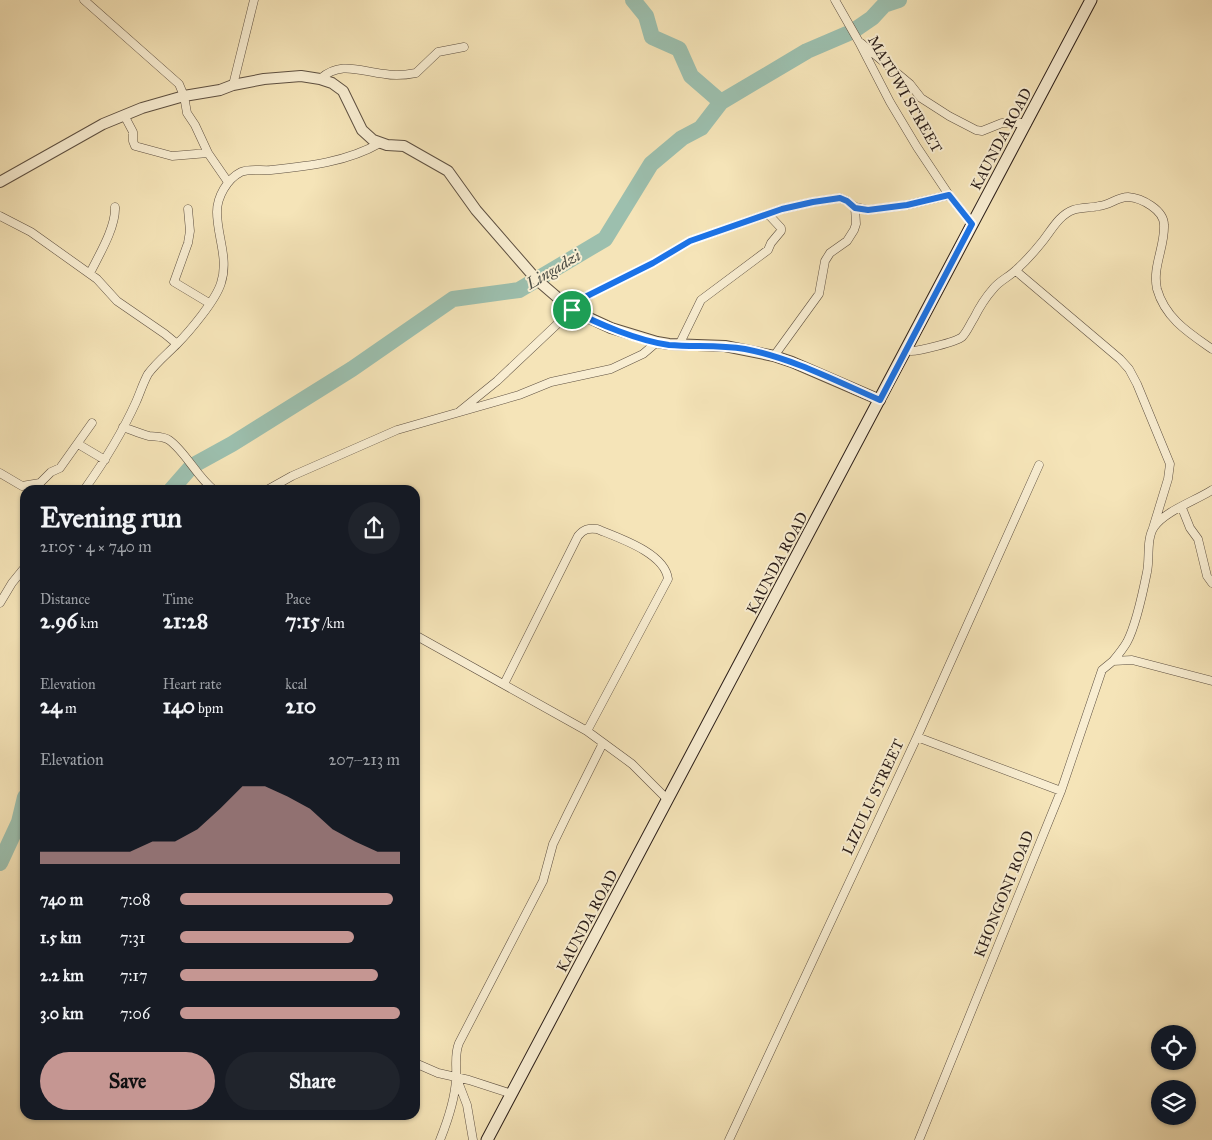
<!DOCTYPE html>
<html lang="en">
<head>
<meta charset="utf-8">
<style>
  :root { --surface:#171b24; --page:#20242c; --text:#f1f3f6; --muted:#9ea1a6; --accent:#c59692 }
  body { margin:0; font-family:"IM FELL Great Primer",serif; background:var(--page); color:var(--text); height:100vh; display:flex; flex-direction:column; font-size:19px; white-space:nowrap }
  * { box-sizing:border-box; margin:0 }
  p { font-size:16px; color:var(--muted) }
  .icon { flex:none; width:28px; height:28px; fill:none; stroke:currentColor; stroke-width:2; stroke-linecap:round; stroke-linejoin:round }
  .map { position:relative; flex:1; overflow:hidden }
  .drawer { position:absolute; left:20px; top:485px; width:400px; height:635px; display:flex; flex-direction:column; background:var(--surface); border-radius:15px; box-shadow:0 1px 4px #0004 }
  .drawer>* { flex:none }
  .fabs { position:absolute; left:1151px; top:1025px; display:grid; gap:10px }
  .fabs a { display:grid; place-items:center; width:45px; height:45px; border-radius:50%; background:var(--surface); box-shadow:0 1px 4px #0004; font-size:25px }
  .pin { position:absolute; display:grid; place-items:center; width:42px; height:42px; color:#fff; margin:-21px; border:2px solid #fff; border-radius:50%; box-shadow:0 1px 5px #0007 }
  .round { display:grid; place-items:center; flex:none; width:52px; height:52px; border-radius:26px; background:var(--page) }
  .head { display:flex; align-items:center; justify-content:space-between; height:85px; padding:0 20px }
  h1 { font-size:28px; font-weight:700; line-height:38px }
  .stats { display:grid; grid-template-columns:repeat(3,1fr); gap:8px; height:85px; padding:5px 20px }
  .stats div { display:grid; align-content:center }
  .stats b { font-size:21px; font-weight:700 }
  .stats small { font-size:14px; font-weight:400 }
  .stats p { font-size:14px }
  .chart { height:140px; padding:10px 20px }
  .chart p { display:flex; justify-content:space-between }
  .chart svg { width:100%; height:90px; margin-top:5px; fill:var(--accent); opacity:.7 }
  .action { display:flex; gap:10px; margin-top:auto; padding:10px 20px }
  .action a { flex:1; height:58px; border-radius:30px; background:var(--accent); color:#111; font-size:20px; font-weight:700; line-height:58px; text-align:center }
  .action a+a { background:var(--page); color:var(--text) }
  ul { padding:0 20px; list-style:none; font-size:16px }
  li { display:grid; grid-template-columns:80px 60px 1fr; align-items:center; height:38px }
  li i { height:12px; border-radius:6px; background:var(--accent) }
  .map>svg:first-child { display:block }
</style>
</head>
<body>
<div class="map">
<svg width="1212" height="1140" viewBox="0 0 1212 1140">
  <rect width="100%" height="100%" fill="#f5e4b8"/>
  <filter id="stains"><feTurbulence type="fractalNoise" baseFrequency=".004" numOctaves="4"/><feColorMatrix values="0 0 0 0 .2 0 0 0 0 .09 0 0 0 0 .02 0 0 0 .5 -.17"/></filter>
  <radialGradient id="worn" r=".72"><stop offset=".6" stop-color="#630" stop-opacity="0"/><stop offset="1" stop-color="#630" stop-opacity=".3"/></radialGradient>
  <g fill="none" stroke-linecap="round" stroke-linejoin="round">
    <path stroke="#9cbfae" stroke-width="16" d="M633 0 646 16 652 37 679 49 691 76 721 102
      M856 29 872 18 884 5 899 0
      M171 490 192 466 232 444 352 369 453 299 519 290 605 239 651 164 682 138 701 128 721 102 807 51 849 33
      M0 863 19 822 25 797"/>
    <g stroke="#5e5041" stroke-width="9">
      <path id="minor" d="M84 0 179 84 184 96 187 113 195 125 208 153 228 182
        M835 0 859 42 890 102 917 147 949 195 972 224
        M861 43 910 84 921 98 949 116 976 130 982 131 1002 123H1027
        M320 79C341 60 361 72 385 74 395 76 406 75 416 73L438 52 464 47
        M233 85 254 0
        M124 115 133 132V141L135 146 172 156 208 153
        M188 209 190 231 188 243 174 282 209 303
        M0 216 31 232 97 279 117 301 165 334 177 344
        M1016 271 1120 359 1129 369 1137 384 1170 464 1168 479 1153 528
        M90 273C99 255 116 227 115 207
        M679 345 701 300 768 250 771 243 781 231V228L768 214
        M908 347 911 351C919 351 956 342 962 337 967 332 970 324 974 318 979 308 985 298 993 289 999 281 1009 277 1016 270 1025 262 1034 252 1042 242 1051 231 1059 215 1073 210 1081 207 1091 208 1099 206 1109 205 1118 197 1128 197 1142 198 1164 210 1164 225 1165 247 1152 267 1157 289 1165 318 1189 333 1212 349
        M774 356 819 294 825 261 830 253 847 241 854 230 856 224 855 207
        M460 411 497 381 587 296 653 263 690 241 782 209 813 202 840 198 847 201 855 207 868 210 907 205 949 195
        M123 427C132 430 140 434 149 436 156 437 163 436 169 440 185 451 197 477 214 490
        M78 444 105 460
        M0 473 22 486 40 483 51 472 60 468 92 423
        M84 490C104 462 122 433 136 402 140 393 143 383 148 374 156 363 167 354 177 344 189 332 216 300 221 283 229 259 217 236 217 212 217 197 227 179 241 172 249 168 262 171 271 170 309 166 347 162 380 143
        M267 490 292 476 397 430 519 395 551 382 611 369 643 354 657 342
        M1182 508 1190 528 1198 539 1207 576 1212 583
        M0 603 12 583 25 567
        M415 635 587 731 632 764 668 800
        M1113 661C1118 655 1123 649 1127 642 1136 625 1143 592 1147 572 1150 559 1146 539 1154 527 1165 511 1195 501 1212 490
        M504 684 578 536C584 529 588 528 597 529 619 538 665 553 668 579L587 731
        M917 737 1061 791
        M415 1063 438 1073 469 1080 512 1094
        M457 1079 467 1105 473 1140
        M440 1140C448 1120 455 1100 456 1079 457 1066 454 1055 459 1043L543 881 553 844 568 813 603 743
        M729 1140 917 737 1039 465
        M919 1140 1061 791 1102 670 1113 661 1132 660 1212 681"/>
    </g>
    <g stroke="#5e5041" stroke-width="12">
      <path id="tertiary" d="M0 182 103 124 142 108 184 96 220 90 233 85 264 79 301 76 320 79 332 83 343 91 362 130 373 140 387 145 404 146 448 171 476 210 536 279 572 310 611 328 657 342 669 344 725 346 774 356 792 362 880 400"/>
    </g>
    <g stroke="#2b1e19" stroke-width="13">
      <path id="secondary" d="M487 1140 1091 0"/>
    </g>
    <use href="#minor" stroke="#f8edd1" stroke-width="8"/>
    <use href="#tertiary" stroke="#f8edd1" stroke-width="10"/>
    <use href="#secondary" stroke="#f8edd1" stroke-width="11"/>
  </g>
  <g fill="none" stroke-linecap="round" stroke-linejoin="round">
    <g stroke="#fff" stroke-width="10">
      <path id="route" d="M949 195 972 224 880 400C836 381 792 358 745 349 719 345 694 347 669 345 639 341 598 324 572 310L587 296 653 263 690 241 782 209 813 202 840 198 847 201 855 208 868 210 907 205Z"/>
    </g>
    <use href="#route" stroke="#1a73e8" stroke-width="6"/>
  </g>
  <g text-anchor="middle" stroke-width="4" stroke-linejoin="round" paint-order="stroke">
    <g font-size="15" fill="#2b1e19" stroke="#f8edd1">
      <text transform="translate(905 94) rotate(60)" y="5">MATUWI STREET</text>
      <text transform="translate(1001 139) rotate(-62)" y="5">KAUNDA ROAD</text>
      <text transform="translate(777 563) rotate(-62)" y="5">KAUNDA ROAD</text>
      <text transform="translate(873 797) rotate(-65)" y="5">LIZULU STREET</text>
      <text transform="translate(1004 894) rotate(-68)" y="5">KHONGONI ROAD</text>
      <text transform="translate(587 921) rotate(-62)" y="5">KAUNDA ROAD</text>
    </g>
    <g font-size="16" font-style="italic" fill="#4d4e46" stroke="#f8edd1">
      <text transform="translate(553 269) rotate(-31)" y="6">Lingadzi</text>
    </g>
  </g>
  <rect width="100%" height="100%" filter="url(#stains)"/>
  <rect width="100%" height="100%" fill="url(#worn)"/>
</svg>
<div class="fabs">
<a><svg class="icon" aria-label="locate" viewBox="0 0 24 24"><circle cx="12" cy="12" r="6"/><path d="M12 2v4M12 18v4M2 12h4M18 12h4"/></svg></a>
<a><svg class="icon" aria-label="layers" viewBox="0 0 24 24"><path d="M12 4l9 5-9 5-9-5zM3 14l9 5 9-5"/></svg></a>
</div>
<div class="pin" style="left:572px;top:310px;background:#1e9e55"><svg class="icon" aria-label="arrive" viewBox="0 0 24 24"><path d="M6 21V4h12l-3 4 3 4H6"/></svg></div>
<section class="drawer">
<div class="head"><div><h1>Evening run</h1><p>21:05 · 4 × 740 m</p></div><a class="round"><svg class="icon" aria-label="share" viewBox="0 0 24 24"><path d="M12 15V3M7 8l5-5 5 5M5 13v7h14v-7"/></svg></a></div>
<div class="stats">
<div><p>Distance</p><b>2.96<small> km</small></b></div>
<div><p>Time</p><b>21:28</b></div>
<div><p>Pace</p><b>7:15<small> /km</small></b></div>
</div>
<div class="stats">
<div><p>Elevation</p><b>24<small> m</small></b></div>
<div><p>Heart rate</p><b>140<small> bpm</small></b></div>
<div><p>kcal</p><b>210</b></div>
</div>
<div class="chart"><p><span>Elevation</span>207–213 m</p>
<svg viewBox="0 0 160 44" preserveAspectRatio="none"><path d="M0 44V38L10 38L20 38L30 38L40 38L50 33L60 33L70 27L80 17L90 6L100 6L110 11L120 17L130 27L140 33L150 38L160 38V44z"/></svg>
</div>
<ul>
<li><b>740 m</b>7:08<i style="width:97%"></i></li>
<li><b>1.5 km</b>7:31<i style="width:79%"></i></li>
<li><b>2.2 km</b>7:17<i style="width:90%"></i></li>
<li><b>3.0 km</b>7:06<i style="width:100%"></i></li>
</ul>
<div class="action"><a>Save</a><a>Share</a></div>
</section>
</div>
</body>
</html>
